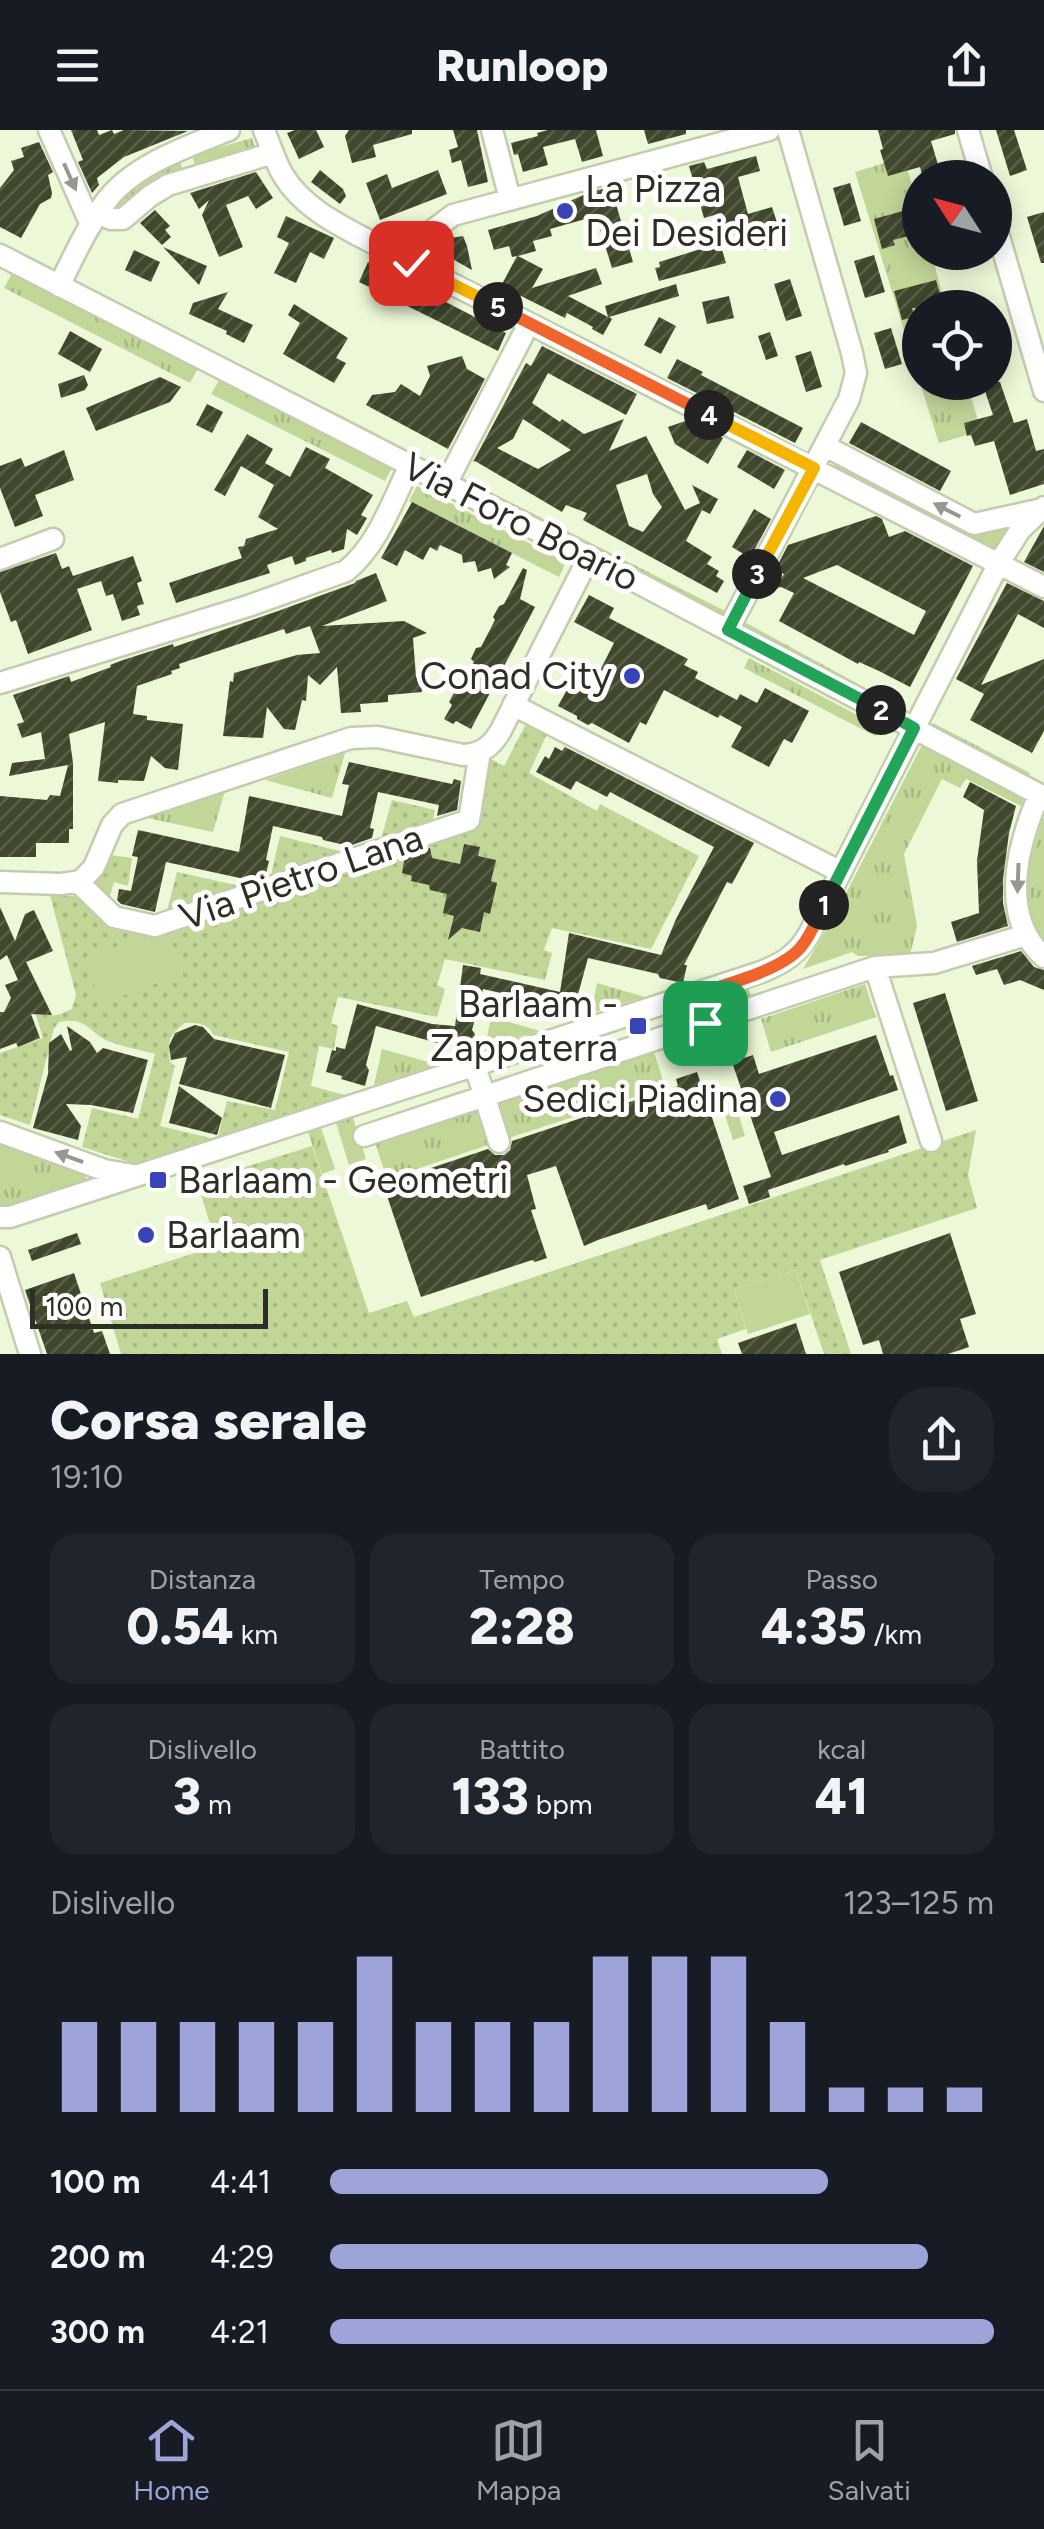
<!DOCTYPE html>
<html lang="it">
<head>
<meta charset="utf-8">
<style>
  :root { --surface:#171b24; --page:#20242c; --text:#f1f3f6; --muted:#9ea1a6; --line:#363941; --accent:#9ea4da }
  body { margin:0; font-family:Figtree,sans-serif; background:var(--page); color:var(--text); height:100vh; display:flex; flex-direction:column; font-size:38px; white-space:nowrap }
  * { box-sizing:border-box; margin:0 }
  p { font-size:32px; color:var(--muted) }
  .icon { flex:none; width:55px; height:55px; fill:none; stroke:currentColor; stroke-width:2; stroke-linecap:round; stroke-linejoin:round }
  .map { position:relative; height:1224px; overflow:hidden }
  .drawer { display:flex; flex-direction:column; background:var(--surface); flex:1 }
  .drawer>* { flex:none }
  .needle { width:65px; rotate:306deg }
  .controls { position:absolute; left:902px; top:30px; display:grid; gap:20px }
  .controls a { display:grid; place-items:center; width:110px; height:110px; border-radius:50%; background:var(--surface); box-shadow:0 5px 25px #0003; font-size:50px }
  .scale { position:absolute; left:30px; bottom:25px; width:238px; box-sizing:border-box; padding-left:10px; border:5px solid #2c3024; border-top:0; font-size:28px; line-height:35px; white-space:nowrap; color:#2c3024; -webkit-text-stroke:8px #fff; paint-order:stroke }
  .pin { position:absolute; display:grid; place-items:center; width:85px; height:85px; color:#fff; margin:-42px; border-radius:20px; box-shadow:0 5px 15px #0006 }
  .km { position:absolute; width:50px; height:50px; margin:-25px; border-radius:50%; background:#222; color:#fff; font-size:28px; line-height:50px; text-align:center }
  .round { display:grid; place-items:center; flex:none; width:105px; height:105px; border-radius:40px; background:var(--page) }
  .summary { display:flex; align-items:center; justify-content:space-between; height:170px; padding:0 50px }
  h1 { font-size:55px; font-weight:800; line-height:75px }
  .metrics { display:grid; grid-template-columns:repeat(3,1fr); gap:15px; height:170px; padding:10px 50px }
  .metrics div { display:grid; align-content:center; border-radius:25px; background:var(--page); text-align:center }
  .metrics b { font-size:50px; font-weight:800 }
  .metrics small { font-size:28px; font-weight:400 }
  .metrics p { font-size:28px }
  .chart { height:280px; padding:20px 50px }
  .chart p { display:flex; justify-content:space-between }
  .chart svg { width:100%; height:180px; margin-top:10px; stroke:var(--accent); stroke-width:6 }
  ul { padding:0 50px; list-style:none; font-size:32px }
  li { display:grid; grid-template-columns:160px 120px 1fr; align-items:center; height:75px }
  li i { height:25px; border-radius:12px; background:var(--accent) }
  header { display:flex; justify-content:space-between; align-items:center; height:130px; padding:0 50px; background:var(--surface); font-size:45px; font-weight:800 }
  .dock { display:flex; justify-content:space-around; align-items:center; height:140px; border-top:2px solid var(--line); background:var(--surface); font-size:28px; color:var(--muted) }
  .dock a { display:grid; justify-items:center; gap:5px }
  .dock .active { color:var(--accent) }
  .map>svg:first-child { display:block }
</style>
</head>
<body>
<header><svg class="icon" aria-label="menu" viewBox="0 0 24 24"><path d="M4 6h16M4 12h16M4 18h16"/></svg>Runloop<svg class="icon" aria-label="share" viewBox="0 0 24 24"><path d="M12 15V3M7 8l5-5 5 5M5 13v7h14v-7"/></svg></header>
<div class="map">
<svg width="1044" height="1224" viewBox="0 0 1044 1224">
  <defs>
    <pattern id="grass-tufts" width="24" height="20" patternUnits="userSpaceOnUse" patternTransform="scale(2.5)"><rect width="24" height="20" fill="#c2d698"/><path d="M3 7l-1-3M5 7V3M7 7l1-3M15 17l-1-3M17 17v-4M19 17l1-3" fill="none" stroke="#a7b883"/></pattern>
    <pattern id="park-dots" width="8" height="8" patternUnits="userSpaceOnUse" patternTransform="scale(2.5)"><rect width="8" height="8" fill="#c2d698"/><path d="M2 2h.1M6 6h.1" fill="none" stroke="#a7b883" stroke-width="1.8" stroke-linecap="round"/></pattern>
    <pattern id="building-hatch" width="6" height="6" patternUnits="userSpaceOnUse" patternTransform="scale(2.5)"><rect width="6" height="6" fill="#3f472d"/><path d="M-1 1l2-2M0 6l6-6M5 7l2-2" fill="none" stroke="#595f4a"/></pattern>
  </defs>
  <rect width="100%" height="100%" fill="#edf8d8"/>
  <path fill="url(#grass-tufts)" d="M252 8 256 22 196 39 192 25Z
    M904 27 920 84V122L931 123 946 177 920 178V252L855 42Z
    M180 29 183 43 123 84 111 82C125 57 156 43 180 29Z
    M12 143 198 238 190 253 4 158Z
    M206 217 379 305 375 313 202 225Z
    M219 250 392 338 385 351 211 264Z
    M920 253H967L981 301 939 313Z
    M386 309 729 483 725 491 383 317Z
    M838 327 973 398 1014 391 991 423 831 343Z
    M417 356 566 432 559 447 409 371Z
    M739 489 915 585 912 589 736 497Z
    M749 528 880 597 875 606 744 538Z
    M933 593 1030 643 1026 651 930 601Z
    M924 611 1026 666 1021 676 966 649 960 658 942 649 904 724 917 796 910 825 858 826 852 822 803 839 837 781Z
    M345 623 332 668 265 650Z
    M225 661 213 702 147 688Z
    M1044 688V811L1033 801 1027 757 1029 735 1042 689Z
    M597 853 645 867 591 883Z
    M865 854 876 887 771 922 761 889Z
    M748 857 751 866 687 888 684 878Z
    M491 887 540 901 485 918Z
    M651 913 665 957 506 1009 496 974 649 923 647 915Z
    M382 919 439 935 374 955Z
    M730 957 745 1006 733 1010 717 961Z
    M483 978 494 1013 387 1049 373 1007 378 1006 380 1012Z
    M353 988 366 1029 349 1035 336 993Z
    M321 998 335 1039 322 1044 308 1002Z
    M0 1012 83 1044 87 1049 86 1054 0 1082Z"/>
  <path fill="url(#park-dots)" d="M526 594 547 604 529 643 597 681 600 674 699 726 651 819 552 798 544 820 552 823 545 850 445 829 437 855 445 859 437 887 338 867 331 893 338 896 334 919 319 916 311 956 349 966 218 1007 227 971 275 980 289 922 213 905C210 894 195 892 185 893 167 907 168 911 170 932L175 936 160 996 215 1009 136 1034 82 1017 92 978 138 989 155 924C140 920 123 917 108 911 89 903 87 886 59 892L54 898 30 995 0 985V923L43 908 34 879C52 887 53 888 72 879L76 865 50 765 90 766 111 725 132 728 128 756 114 752 109 769 112 780 163 796 177 742 267 762 280 706 375 730 392 670 435 680 431 700 474 690 489 628 504 636Z
    M976 1000 968 1045 977 1078 820 1130 851 1224H824L796 1140 734 1159 746 1199 717 1209 722 1224H121L100 1153 217 1116 197 1052 312 1016 369 1183 407 1171 414 1187Z"/>
  <path fill="#c2d698" d="M165 799 182 844 101 874 85 830Z
    M796 1140 810 1184 748 1204 734 1159Z"/>
  <path fill="url(#building-hatch)" fill-rule="evenodd" d="M71 0H97L99 5 112 0 114 4 124 0 188 1 124 27 97 48 99 55 92 63 78 32 83 30Z
    M295 0H316L324 17 299 29 287 3Z
    M349 0H412V4L373 15 376 27 352 33 345 6Z
    M453 0H477L488 52 468 57 461 30 452 33 449 20 458 17Z
    M548 0H596L603 26 582 32 575 9 543 17 548 35 523 42 518 24 514 25 511 13 538 6 537 3Z
    M644 0H686V4L648 14Z
    M878 0H955V4L931 11 942 48H923L920 37 888 46 880 20 883 19Z
    M996 0H1014L1027 40 1010 46Z
    M39 12 53 42 48 45 52 63 51 68 40 74 21 108 0 97V58L14 40 11 31 24 27 21 18Z
    M756 26 760 41 738 47 748 84 772 77 784 114 765 120 758 98 728 106 722 83 704 88 689 36 704 32 707 39Z
    M320 40 343 59 346 66 340 74 311 52Z
    M438 40 447 64 380 90 366 53 387 44 392 58Z
    M256 42 273 68 256 79 248 66 226 75 243 117 219 127 202 85 209 70 199 79 190 63Z
    M850 53 861 91 844 96 833 58Z
    M611 57 633 132 612 138 596 86 550 99 552 106 533 111 536 121 518 126 543 139 532 158 596 138 602 154 568 166 608 187 605 176 676 154 679 166 609 187 612 189 603 205 592 199 593 197 567 183 565 188 501 156 517 126 512 127 509 116 494 120 488 100 537 86 590 62Z
    M914 74 920 94V103L893 110 895 115 882 119 874 89 903 81 902 78Z
    M155 80 170 96 165 100 171 107 162 115 140 93Z
    M1044 82V133H1041L1027 87Z
    M286 86 334 108 324 129 310 122 296 153 274 143 289 113 277 107Z
    M463 106 467 116 472 140 440 122 445 109Z
    M720 113 726 133 659 151 655 138 660 137 659 132Z
    M163 117 207 136 199 155Z
    M134 120 160 132 151 152 125 140Z
    M946 122H963L967 135 952 140Z
    M874 125 885 162 865 168 854 131Z
    M368 132 506 203 498 221 359 152Z
    M790 149 802 186 786 191 774 154Z
    M936 150 944 178H912L915 187 902 190 894 161Z
    M228 162 218 179 253 195 244 213 226 204 227 201 189 184 193 173Z
    M729 166 734 188 707 194 702 172Z
    M294 174 348 208 336 228 346 233 334 253 283 224 300 193 288 185Z
    M659 187 676 196 661 224 644 215Z
    M891 198 902 234 885 239 874 203Z
    M70 201 102 219 90 242 58 224Z
    M770 202 778 226 766 230 758 206Z
    M542 216 637 264 626 285 548 243 532 273 560 292 562 289 584 304 624 289 609 321 646 306 685 380 700 373 692 355 718 369 710 384 702 380 686 411 712 427 707 434 719 441 716 446 724 451 717 463 583 390 587 383 566 375 562 382 475 331 473 332 526 233 531 236ZM523 289 571 320 538 339 497 318 513 309ZM647 344 653 364 662 377 643 402 629 396 616 355Z
    M811 221 822 257 806 262 795 226Z
    M462 226 467 239 485 249 448 319 366 275 372 265 395 262 401 254 420 266 430 246 427 236Z
    M677 229 703 242 701 245 803 298 795 313 667 248Z
    M84 245 88 255 85 260 61 268 58 254Z
    M160 247 181 257 170 272 96 301 86 278Z
    M982 252H1000L1014 293 1027 289 1036 321 1044 319V354L1010 365 994 311 975 316 971 305 967 306 964 293 993 285Z
    M207 274 223 282 212 303 196 295Z
    M688 290 723 308 708 334 675 314 668 297Z
    M861 292 951 341 940 361 849 313Z
    M247 304 273 319 265 333 290 347 306 317 330 329 325 338 373 365 361 385 367 388 357 405 347 399 344 419 332 423 331 420 306 428V431L295 435 292 426 267 435 270 443 176 473 169 453 242 428 238 417 244 416 246 409 278 399 258 387 274 355 241 336 225 366 214 360Z
    M64 320 74 350 35 365 43 386 15 397 0 358V336L21 328 25 337Z
    M747 320 785 340 774 359 737 337Z
    M412 372 512 423 506 435 510 437 494 449 491 438 478 442 475 431 463 433 462 425 440 415 437 421 430 417 423 430 405 420 397 436 381 428Z
    M754 379 771 389 750 428 732 417Z
    M876 386 882 389 889 407 905 401 973 436 910 557 879 541 859 532 858 534 779 491 794 463 781 457 776 458 784 444 775 440 788 415ZM837 435 926 481 914 505 803 448Z
    M1044 396V442L1024 432Z
    M56 423 62 439 69 436 73 446 133 426 142 451 137 453 144 474 137 476 140 485 122 491 113 464 106 466 101 451 77 459 92 500 28 524 16 490 11 492 0 462V442Z
    M523 438 527 440 520 469 535 477 471 599 456 591 453 594 444 589 452 575 449 572 456 559 459 561 474 532 471 529 476 518 481 517 495 490 493 487 499 476 504 474Z
    M376 443 387 471 322 496 404 491 427 503 413 508 416 547 421 553 422 562 388 565V572L360 574 361 582 341 583 337 537 320 555 308 545 306 571 302 570 295 600 284 599 267 577 263 608 223 606 230 551 233 552 234 543 297 525 320 523 310 496 286 504 284 499 179 534 180 538 171 541 172 544 137 556 133 584 147 586V590L183 594 178 640 165 638 151 626 144 651 118 650V653L98 651 105 592 69 604 73 633V699H69V713H36V727H0V666L47 670 50 665 60 666 68 635 9 646 12 633 45 629 41 602 22 608 17 594 24 592 13 565 69 546 71 552 111 537 110 535 123 530 173 514 174 517 278 481 355 453 356 451Z
    M1007 453 1044 471V498L1018 484 981 555 1044 529V601L1032 623 970 590 984 564 956 549Z
    M589 465 614 478 609 488 688 529 684 535 698 542 695 548 737 570 740 564 757 573 765 558 809 581 792 613 784 609 769 637 731 617 742 597 720 585 718 588 664 560 646 595 640 592 629 613 592 593 588 595 577 589V586L558 576 568 558 573 561 580 547 593 554 614 513 574 492Z
    M555 617 562 621 565 617 754 713 732 754 727 752 684 835H687L683 853 660 848 658 844 588 828 577 868 581 869 576 886 554 880 555 875 483 859 472 900 475 904 470 922 376 896 366 935 369 940 365 956 341 949 342 946 326 942 332 920 336 921V917L345 919 357 874 432 894 455 896 463 835 481 838 480 844 560 862 569 803 661 825 676 789 714 717 610 662 607 667 576 651 571 660 536 642 545 626 549 629Z
    M349 632 452 654 454 649 461 651 457 680 437 686 439 675 378 662 370 698 374 699 372 708 349 716 323 710 322 707 273 696 266 730 269 731 266 744 249 750 166 732 155 782 121 774 117 770 119 759 131 761 138 727 132 726 138 700 239 722 249 666 342 686 349 655 342 654Z
    M970 652 1016 676 1009 703 1003 749V773L1008 796 957 812 951 792 979 783 977 731 984 680 963 667Z
    M464 714 480 717 478 726 496 730 491 751 497 753 490 784 484 782 480 802 462 798 448 810 454 786 443 783 447 764 430 760 429 755 411 751 412 746 402 743 405 726 430 718 432 728 460 734Z
    M0 777 15 811 25 784 34 780 53 821 26 832 52 885 31 884 40 908 18 917 16 913 0 919V882H4L11 868 5 855 18 850 7 825 0 830Z
    M1021 821 1034 837 1044 840V860L1020 850 1004 855 997 839 976 845 972 836Z
    M945 863 978 971 946 981 913 873Z
    M195 895 203 897 214 909 285 925 271 978 179 954 187 927 171 930 169 916 175 903Z
    M67 896 90 912 97 923 103 918 148 930 133 983 91 975 66 974 81 996 78 1010 33 998 48 944 49 913 61 904 70 921 72 920Z
    M876 905 890 946 893 945 898 960 774 1002 782 1025 899 985 907 1013 888 1020 889 1022 845 1036 844 1034 768 1060 770 1067 749 1074 743 1056 771 1047 732 932 753 925 759 944Z
    M697 942 739 1069 708 1080 706 1074 598 1110 584 1116 556 1036 527 1045 536 1079 531 1080 547 1128 535 1132 532 1130 421 1167 383 1054 488 1019 495 1025H504L510 1020 512 1011 678 956 676 949Z
    M179 956 222 988 217 1005 169 993Z
    M77 1103 81 1114 32 1131 28 1120Z
    M950 1103 976 1184 960 1189 969 1217 948 1224H883L879 1210 863 1215 839 1142Z
    M74 1143 94 1203 102 1201 110 1224H47L25 1160Z
    M796 1193 806 1224H742L738 1213Z"/>
  <g fill="none" stroke-linecap="round" stroke-linejoin="round">
    <g stroke="#c2cdae" stroke-width="25">
      <path id="minor" d="M49 0 91 95
        M264 0C270 15 275 31 283 45 305 82 350 100 386 120L1044 457
        M492 0 510 69
        M968 0 982 48
        M98 84 111 89H123L150 66 168 55 273 23
        M995 93 1044 261
        M0 125 589 427 1044 667
        M411 133 429 103 453 85 769 0
        M59 156C73 128 86 99 104 74 130 36 188 16 229 0
        M825 316 974 394 1038 380
        M446 354 523 205
        M0 429 53 409
        M728 500 849 269 856 243 852 223 788 0
        M0 553 248 476 346 441C378 415 392 372 410 335
        M513 575 841 742
        M1039 665C1018 713 998 786 1044 827
        M0 752 61 754 81 751 94 737 112 695 122 684 351 608 378 607 463 625C481 624 491 617 500 602L589 427
        M78 752 114 787 155 796 469 690 480 622
        M875 837 931 1011
        M475 936 499 1012
        M0 1002 104 1040 133 1045
        M364 1006 875 837 934 833 1026 805
        M0 1087H10L761 842C784 833 799 823 810 802L999 433 1020 400 1044 377
        M0 1127 30 1224"/>
    </g>
    <use href="#minor" stroke="#fff" stroke-width="20"/>
  </g>
  <defs><path id="oneway-solid" d="M-6-.8H1V-3.2L6.5 0L1 3.2V.8H-6Z" transform="scale(2.5)"/></defs>
  <g fill="#969892">
    <use href="#oneway-solid" transform="translate(70 47) rotate(66)"/>
    <use href="#oneway-solid" transform="translate(947 380) rotate(-153)"/>
    <use href="#oneway-solid" transform="translate(1018 748) rotate(92)"/>
    <use href="#oneway-solid" transform="translate(69 1027) rotate(-160)"/>
  </g>
  <g fill="none" stroke-linecap="round" stroke-linejoin="round">
    <g stroke="#fff" stroke-width="20">
      <path id="split-1" d="M705 893 685 900 677 870C709 859 780 843 801 817 811 805 817 789 824 775"/>
    </g>
    <g stroke="#fff" stroke-width="20">
      <path id="split-2" d="M824 775 914 598 881 580"/>
    </g>
    <g stroke="#fff" stroke-width="20">
      <path id="split-3" d="M757 444 728 500 881 580"/>
    </g>
    <g stroke="#fff" stroke-width="20">
      <path id="split-4" d="M709 285 814 338 757 444"/>
    </g>
    <g stroke="#fff" stroke-width="20">
      <path id="split-5" d="M498 177 709 285"/>
    </g>
    <g stroke="#fff" stroke-width="20">
      <path id="split-6" d="M411 133 498 177"/>
    </g>
    <use href="#split-1" stroke="#f0652b" stroke-width="12"/>
    <use href="#split-2" stroke="#22a559" stroke-width="12"/>
    <use href="#split-3" stroke="#22a559" stroke-width="12"/>
    <use href="#split-4" stroke="#f5b400" stroke-width="12"/>
    <use href="#split-5" stroke="#f0652b" stroke-width="12"/>
    <use href="#split-6" stroke="#f5b400" stroke-width="12"/>
  </g>
  <g fill="#3844b7" stroke="#fff" stroke-width="4">
    <circle cx="565" cy="81" r="10"/>
    <circle cx="632" cy="546" r="10"/>
    <rect x="628" y="886" width="20" height="20" rx="5"/>
    <circle cx="778" cy="969" r="10"/>
    <rect x="148" y="1040" width="20" height="20" rx="5"/>
    <circle cx="146" cy="1105" r="10"/>
  </g>
  <g text-anchor="middle" stroke-width="10" stroke-linejoin="round" paint-order="stroke">
    <g font-size="38" fill="#2c3024" stroke="#fff" text-anchor="start">
      <text x="585" y="72">La Pizza<tspan x="585" dy="44">Dei Desideri</tspan></text>
      <text x="612" y="559" text-anchor="end">Conad City</text>
      <text x="618" y="887" text-anchor="end">Barlaam -<tspan x="618" dy="44">Zappaterra</tspan></text>
      <text x="758" y="982" text-anchor="end">Sedici Piadina</text>
      <text x="178" y="1063">Barlaam - Geometri</text>
      <text x="166" y="1118">Barlaam</text>
    </g>
    <g font-size="38" fill="#2c3024" stroke="#fff">
      <text transform="translate(521 392) rotate(27)" y="13">Via Foro Boario</text>
      <text transform="translate(301 747) rotate(-19)" y="13">Via Pietro Lana</text>
    </g>
  </g>
</svg>
<div class="controls">
<a><svg class="needle" viewBox="-14 -14 28 28"><path d="M0-13l5 13h-10z" fill="#e53935"/><path d="M0 13l5-13h-10z" fill="#9ea1a6"/></svg></a>
<a><svg class="icon" aria-label="locate" viewBox="0 0 24 24"><circle cx="12" cy="12" r="6"/><path d="M12 2v4M12 18v4M2 12h4M18 12h4"/></svg></a>
</div>
<div class="scale">100 m</div>
<div class="pin" style="left:705px;top:893px;background:#1e9e55"><svg class="icon" aria-label="arrive" viewBox="0 0 24 24"><path d="M6 21V4h12l-3 4 3 4H6"/></svg></div>
<div class="pin" style="left:411px;top:133px;background:#d93025"><svg class="icon" aria-label="check" viewBox="0 0 24 24"><path d="M5 12l5 5 9-10"/></svg></div>
<b class="km" style="left:824px;top:775px">1</b>
<b class="km" style="left:881px;top:580px">2</b>
<b class="km" style="left:757px;top:444px">3</b>
<b class="km" style="left:709px;top:285px">4</b>
<b class="km" style="left:498px;top:177px">5</b>
</div>
<section class="drawer">
<div class="summary"><div><h1>Corsa serale</h1><p>19:10</p></div><a class="round"><svg class="icon" aria-label="share" viewBox="0 0 24 24"><path d="M12 15V3M7 8l5-5 5 5M5 13v7h14v-7"/></svg></a></div>
<div class="metrics">
<div><p>Distanza</p><b>0.54<small> km</small></b></div>
<div><p>Tempo</p><b>2:28</b></div>
<div><p>Passo</p><b>4:35<small> /km</small></b></div>
</div>
<div class="metrics">
<div><p>Dislivello</p><b>3<small> m</small></b></div>
<div><p>Battito</p><b>133<small> bpm</small></b></div>
<div><p>kcal</p><b>41</b></div>
</div>
<div class="chart"><p><span>Dislivello</span>123–125 m</p>
<svg viewBox="0 0 160 44" preserveAspectRatio="none"><path d="M5 44V22M15 44V22M25 44V22M35 44V22M45 44V22M55 44V6M65 44V22M75 44V22M85 44V22M95 44V6M105 44V6M115 44V6M125 44V22M135 44V38M145 44V38M155 44V38"/></svg>
</div>
<ul>
<li><b>100 m</b>4:41<i style="width:75%"></i></li>
<li><b>200 m</b>4:29<i style="width:90%"></i></li>
<li><b>300 m</b>4:21<i style="width:100%"></i></li>
</ul>
</section>
<nav class="dock">
<a class="active"><svg class="icon" aria-label="home" viewBox="0 0 24 24"><path d="M3 11l9-7 9 7M6 9v11h12V9"/></svg>Home</a>
<a><svg class="icon" aria-label="map" viewBox="0 0 24 24"><path d="M3 6l6-2 6 2 6-2v14l-6 2-6-2-6 2zM9 4v14M15 6v14"/></svg>Mappa</a>
<a><svg class="icon" aria-label="saved" viewBox="0 0 24 24"><path d="M7 4h10v16l-5-4-5 4z"/></svg>Salvati</a>
</nav>
</body>
</html>
